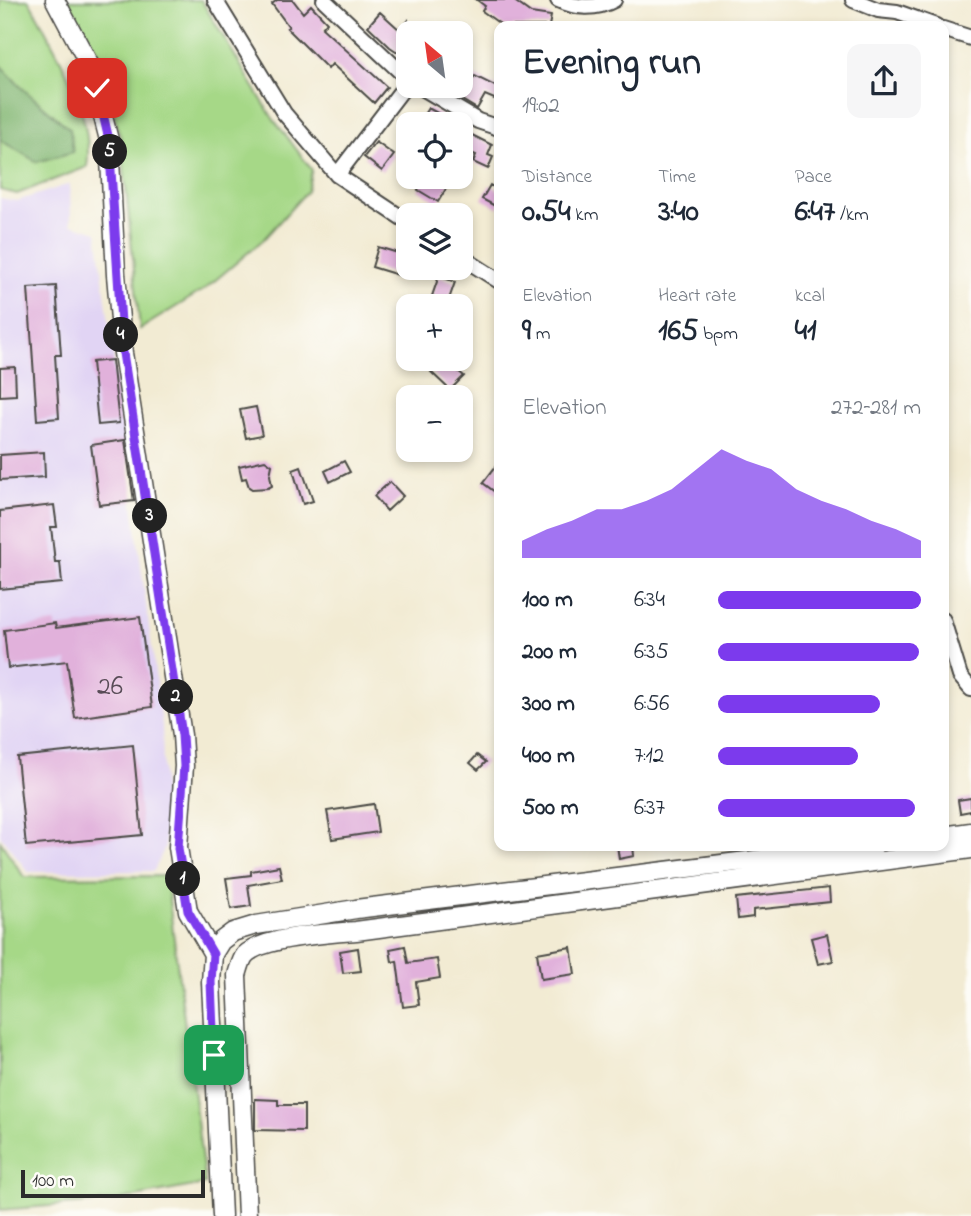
<!DOCTYPE html>
<html lang="en">
<head>
<meta charset="utf-8">
<style>
  :root { --surface:#fff; --page:#f6f6f7; --text:#1f2937; --muted:#747a83; --accent:#7c3aed }
  body { margin:0; font-family:"Indie Flower",sans-serif; background:var(--page); color:var(--text); height:100vh; display:flex; flex-direction:column; font-size:26px; white-space:nowrap }
  * { box-sizing:border-box; margin:0 }
  p { font-size:23px; color:var(--muted) }
  .icon { flex:none; width:38px; height:38px; fill:none; stroke:currentColor; stroke-width:2; stroke-linecap:round; stroke-linejoin:round }
  .map { position:relative; flex:1; overflow:hidden }
  .drawer { position:absolute; left:494px; top:21px; width:455px; height:830px; display:flex; flex-direction:column; background:var(--surface); border-radius:14px; box-shadow:0 4px 10px #0003 }
  .drawer>* { flex:none }
  .needle { width:46px; rotate:331deg }
  .fabs { position:absolute; left:396px; top:21px; display:grid; gap:14px }
  .fabs a { display:grid; place-items:center; width:77px; height:77px; border-radius:14px; background:var(--surface); box-shadow:0 4px 10px #0003; font-size:35px }
  .scale { position:absolute; left:21px; bottom:18px; width:184px; box-sizing:border-box; padding-left:7px; border:4px solid #2b2b2b; border-top:0; font-size:19px; line-height:24px; white-space:nowrap; color:#2b2b2b; -webkit-text-stroke:5px #fdfcf7; paint-order:stroke }
  .pin { position:absolute; display:grid; place-items:center; width:60px; height:60px; color:#fff; margin:-30px; border-radius:14px; box-shadow:0 4px 10px #0006 }
  .km { position:absolute; width:35px; height:35px; margin:-18px; border-radius:50%; background:#222; color:#fff; font-size:19px; line-height:35px; text-align:center }
  .round { display:grid; place-items:center; flex:none; width:74px; height:74px; border-radius:14px; background:var(--page) }
  .head { display:flex; align-items:center; justify-content:space-between; height:119px; padding:0 28px }
  h1 { font-size:38px; font-weight:800; line-height:52px }
  .figures { display:grid; grid-template-columns:repeat(3,1fr); gap:10px; height:119px; padding:7px 28px }
  .figures div { display:grid; align-content:center }
  .figures b { font-size:30px; font-weight:800 }
  .figures small { font-size:19px; font-weight:400 }
  .figures p { font-size:19px }
  .chart { height:196px; padding:14px 28px }
  .chart p { display:flex; justify-content:space-between }
  .chart svg { width:100%; height:126px; margin-top:7px; fill:var(--accent); opacity:.7 }
  ul { padding:0 28px; list-style:none; font-size:23px }
  li { display:grid; grid-template-columns:112px 84px 1fr; align-items:center; height:52px }
  li i { height:18px; border-radius:9px; background:var(--accent) }
  .map>svg:first-child { display:block }
</style>
</head>
<body>
<div class="map">
<svg width="971" height="1216" viewBox="0 0 971 1216">
  <rect width="100%" height="100%" fill="#fdfcf7"/>
  <filter id="ink" filterUnits="userSpaceOnUse"><feTurbulence type="fractalNoise" baseFrequency=".0143" numOctaves="2"/><feDisplacementMap in="SourceGraphic" scale="14" xChannelSelector="R" yChannelSelector="G"/><feConvolveMatrix kernelMatrix="1 2 1 2 8 2 1 2 1" color-interpolation-filters="sRGB"/></filter>
  <filter id="wash" filterUnits="userSpaceOnUse"><feTurbulence type="fractalNoise" baseFrequency=".00686" numOctaves="4" result="noise"/><feDisplacementMap in="SourceGraphic" scale="28" xChannelSelector="R" yChannelSelector="G"/><feGaussianBlur stdDeviation="1.57" result="paint"/><feColorMatrix in="noise" values="0 0 0 0 0 0 0 0 0 0 0 0 0 0 0 0 0 1.4 0 .05"/><feComposite in="paint" operator="in"/></filter>
  <g filter="url(#wash)">
    <rect width="100%" height="100%" fill="#f2ebd3"/>
    <path fill="#e1d4f4" d="M70 184 71 224 97 232 162 725 165 847 154 871 28 872 0 835V198L17 201Z"/>
    <path fill="#a6d887" stroke="#688259" stroke-width="2" d="M0 0H29C54 47 95 113 87 167L17 194 0 190Z
      M67 0H201L272 117 312 170 307 191 263 240 205 289 140 329 121 139 96 51Z
      M0 841 24 877 166 876 205 1184 113 1201 0 1210Z"/>
    <path fill="#84b874" stroke="#587250" stroke-width="2" d="M0 65 22 88 70 129 73 152 37 162 0 140Z"/>
    <g id="blocks">
      <path fill="#e1b1db" d="M277 0H293L303 13 311 5 327 22 322 28 387 87 374 103 332 64 328 69 287 28 289 27 272 4Z
        M477 0H513L531 13 551 16 549 26H503L482 11 485 6Z
        M380 12 401 31 408 21V59L390 47 368 26Z
        M460 69 474 78 475 76 499 88V101L485 95 477 109 462 100Z
        M428 108 445 117 441 124H418Z
        M460 129 492 145 488 155 493 157 488 169 473 162 476 155 460 148Z
        M376 142 394 155 382 171 364 157Z
        M409 177H453L438 202 418 190 421 185Z
        M490 185 499 190V208L482 199Z
        M378 247 408 256V268H412L408 278 372 267Z
        M439 276 455 282 448 302 432 296Z
        M56 286 61 355H55L59 418 37 420 28 288Z
        M444 359 464 376 450 390 431 372Z
        M112 360 119 423 98 425 92 362Z
        M15 367 16 395 0 396V368Z
        M256 407 262 435 246 438 240 410Z
        M125 440 134 501 99 505 91 445Z
        M44 452 45 477 0 480V455Z
        M265 460 272 465 270 475 272 486 268 488 252 489 249 487 246 478 242 479 239 466Z
        M344 461 350 472 330 482 325 471Z
        M499 462V495L483 483Z
        M301 467 313 501 303 504 293 470Z
        M390 482 403 496 387 511 374 496Z
        M54 505 57 527H51L55 562H60L62 583 0 589V511Z
        M140 617 152 707 75 718 67 661 8 668 4 630 55 623 56 628Z
        M133 745 142 835 26 846 17 757Z
        M477 755 486 762 478 770 470 763Z
        M971 798V811L960 813 958 800Z
        M374 804 378 832 332 839 327 811Z
        M617 845H633L634 856 619 859Z
        M279 866 282 879 248 885 251 906 231 909 226 878 251 875V871Z
        M829 888 830 902 753 910V917L738 919 736 898Z
        M827 934 833 961 818 964 811 938Z
        M405 946 408 963 437 959 440 978 416 982 419 1005 403 1007 397 961 392 962 390 949Z
        M571 947 575 974 541 979 537 953Z
        M358 948 361 971 343 973 340 951Z
        M255 1099 278 1100V1105H304V1131L255 1130Z"/>
    </g>
  </g>
  <g filter="url(#ink)">
    <use href="#blocks" fill-opacity="0" stroke="#494844" stroke-width="2"/>
    <g fill="none" stroke-linecap="round" stroke-linejoin="round">
      <g stroke="#494844" stroke-width="18">
        <path id="minor" d="M215 0 284 113 337 175 408 222
          M324 0 408 79
          M558 0C575 8 596 10 614 0
          M853 0 878 10 897 12 936 26
          M943 29 971 38
          M419 86 478 121 499 128
          M337 175 408 82
          M460 256 499 281
          M943 620 960 676 971 689"/>
      </g>
      <g stroke="#494844" stroke-width="21">
        <path id="major" d="M55 0 90 66 109 140 116 275 123 353 182 735 184 766 178 847 188 911 213 954
          M943 836 971 832
          M222 1216 211 982 213 954 221 941 233 932 256 925 356 909 875 845
          M247 1216 237 975C239 969 241 960 245 955 262 937 332 933 356 931L971 849"/>
      </g>
      <use href="#minor" stroke="#fff" stroke-width="14"/>
      <use href="#major" stroke="#fff" stroke-width="18"/>
    </g>
  </g>
  <g fill="none" stroke-linecap="round" stroke-linejoin="round" filter="url(#ink)">
    <g stroke="#fff" stroke-width="14">
      <path id="route" d="M97 88 109 140 123 353 182 735 184 766 178 848 188 911 213 954 211 982 214 1055"/>
    </g>
    <use href="#route" stroke="#7c3aed" stroke-width="9"/>
  </g>
  <g text-anchor="middle" stroke-width="5" stroke-linejoin="round" paint-order="stroke">
    <g font-size="28" fill="#584c57">
      <text x="110" y="694">26</text>
    </g>
  </g>
</svg>
<div class="fabs">
<a><svg class="needle" viewBox="-14 -14 28 28"><path d="M0-13l5 13h-10z" fill="#e53935"/><path d="M0 13l5-13h-10z" fill="#747a83"/></svg></a>
<a><svg class="icon" aria-label="locate" viewBox="0 0 24 24"><circle cx="12" cy="12" r="6"/><path d="M12 2v4M12 18v4M2 12h4M18 12h4"/></svg></a>
<a><svg class="icon" aria-label="layers" viewBox="0 0 24 24"><path d="M12 4l9 5-9 5-9-5zM3 14l9 5 9-5"/></svg></a>
<a>+</a>
<a>−</a>
</div>
<div class="scale">100 m</div>
<div class="pin" style="left:214px;top:1055px;background:#1e9e55"><svg class="icon" aria-label="arrive" viewBox="0 0 24 24"><path d="M6 21V4h12l-3 4 3 4H6"/></svg></div>
<div class="pin" style="left:97px;top:88px;background:#d93025"><svg class="icon" aria-label="check" viewBox="0 0 24 24"><path d="M5 12l5 5 9-10"/></svg></div>
<b class="km" style="left:183px;top:879px">1</b>
<b class="km" style="left:176px;top:697px">2</b>
<b class="km" style="left:150px;top:516px">3</b>
<b class="km" style="left:121px;top:335px">4</b>
<b class="km" style="left:110px;top:152px">5</b>
<section class="drawer">
<div class="head"><div><h1>Evening run</h1><p>19:02</p></div><a class="round"><svg class="icon" aria-label="share" viewBox="0 0 24 24"><path d="M12 15V3M7 8l5-5 5 5M5 13v7h14v-7"/></svg></a></div>
<div class="figures">
<div><p>Distance</p><b>0.54<small> km</small></b></div>
<div><p>Time</p><b>3:40</b></div>
<div><p>Pace</p><b>6:47<small> /km</small></b></div>
</div>
<div class="figures">
<div><p>Elevation</p><b>9<small> m</small></b></div>
<div><p>Heart rate</p><b>165<small> bpm</small></b></div>
<div><p>kcal</p><b>41</b></div>
</div>
<div class="chart"><p><span>Elevation</span>272–281 m</p>
<svg viewBox="0 0 160 44" preserveAspectRatio="none"><path d="M0 44V38L10 34L20 31L30 27L40 27L50 24L60 20L70 13L80 6L90 10L100 13L110 20L120 24L130 27L140 31L150 34L160 38V44z"/></svg>
</div>
<ul>
<li><b>100 m</b>6:34<i style="width:100%"></i></li>
<li><b>200 m</b>6:35<i style="width:99%"></i></li>
<li><b>300 m</b>6:56<i style="width:80%"></i></li>
<li><b>400 m</b>7:12<i style="width:69%"></i></li>
<li><b>500 m</b>6:37<i style="width:97%"></i></li>
</ul>
</section>
</div>
</body>
</html>
